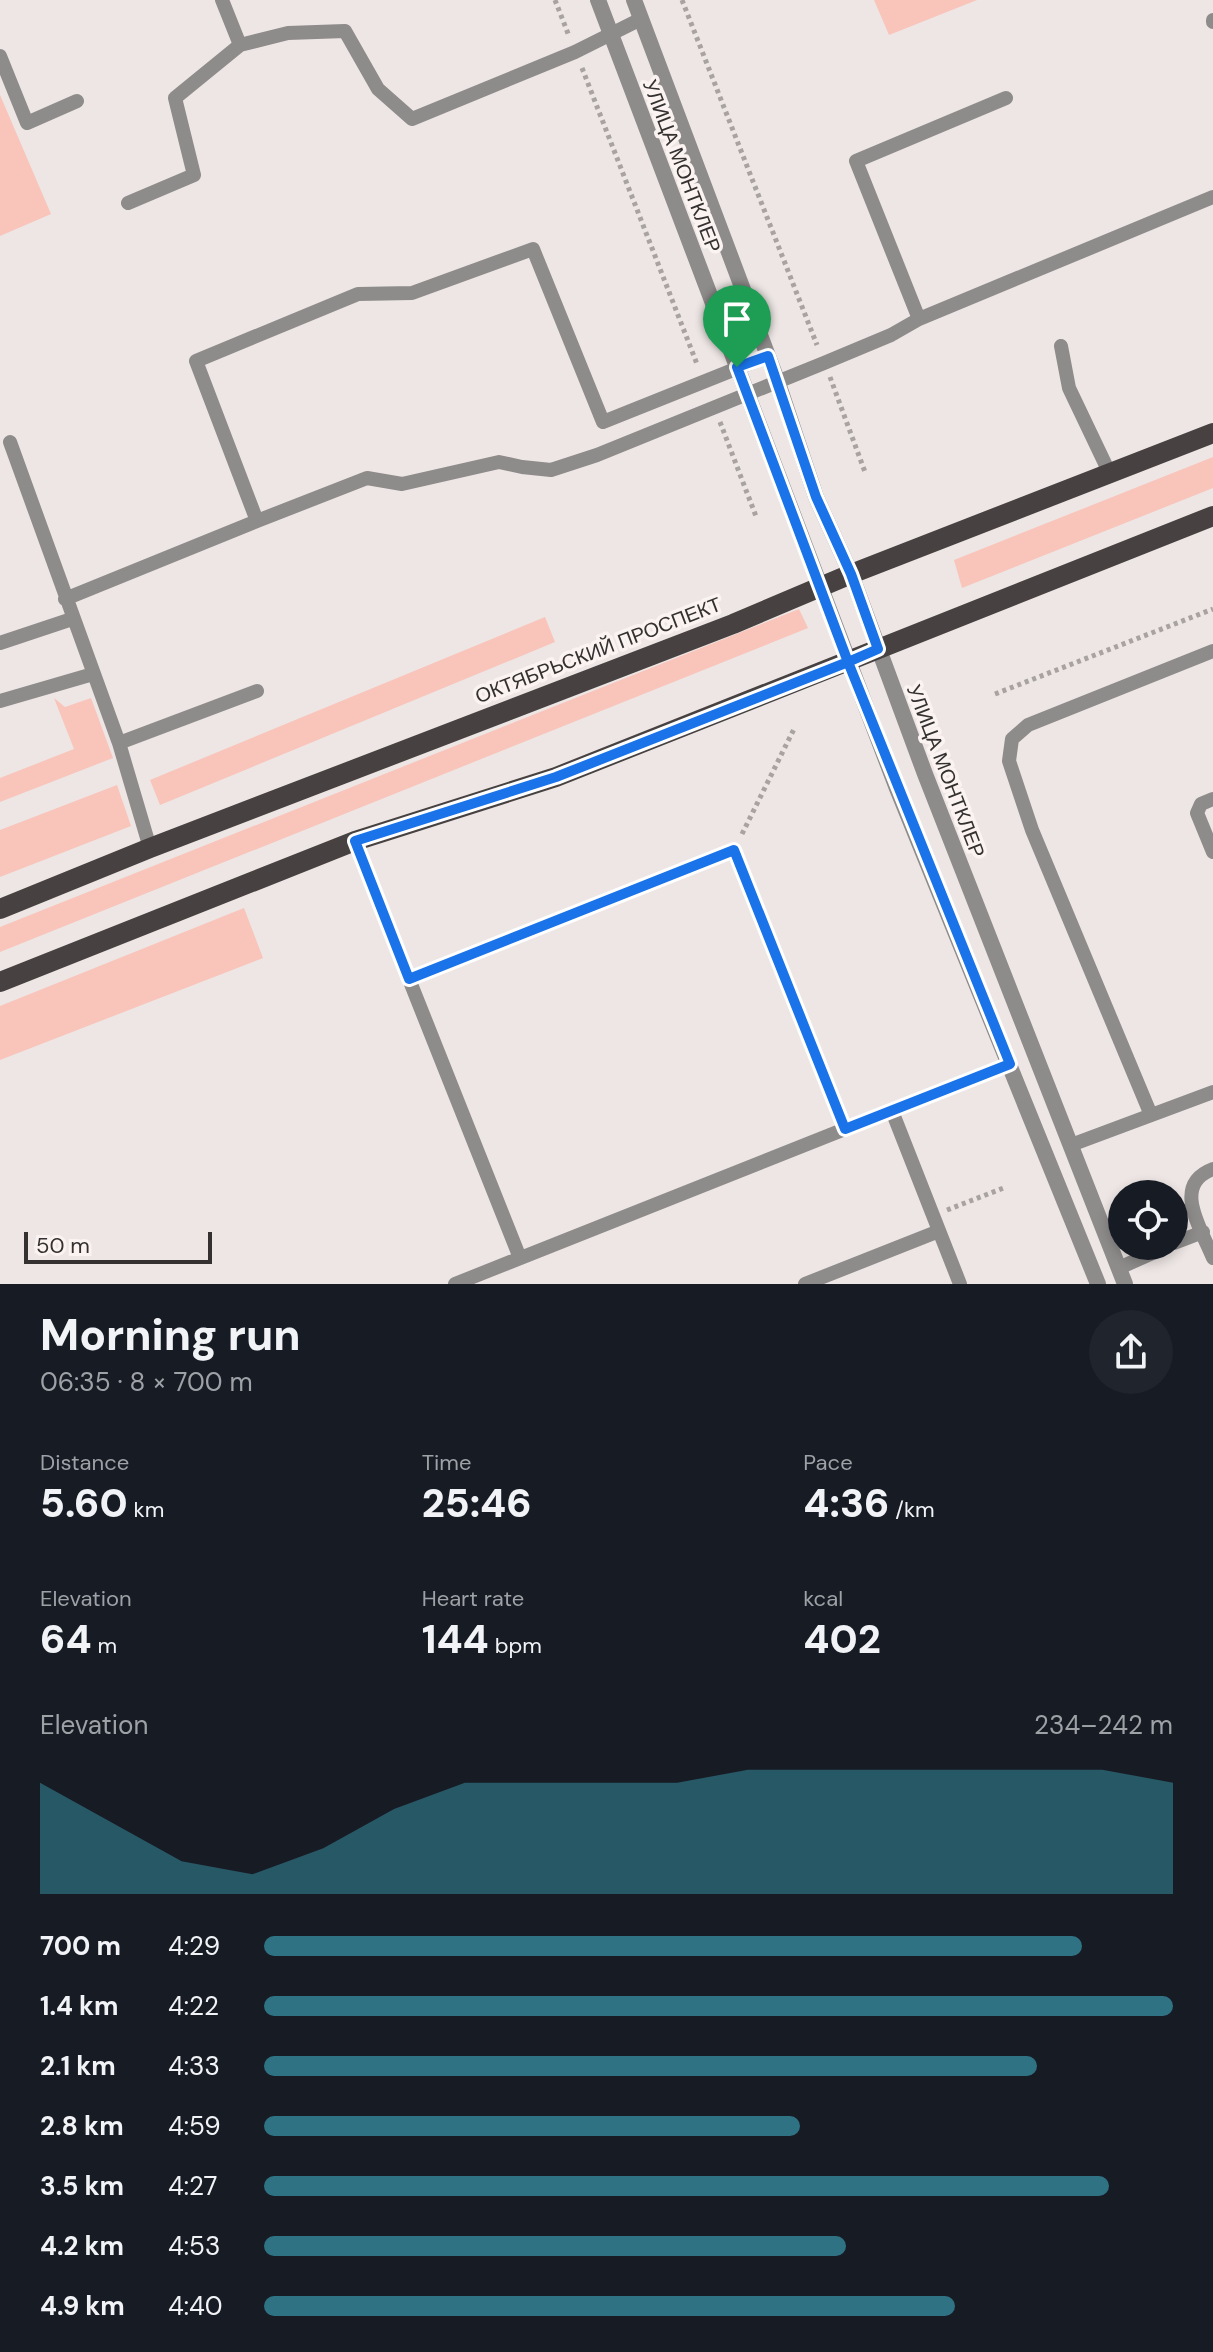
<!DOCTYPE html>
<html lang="en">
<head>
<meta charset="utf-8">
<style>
  :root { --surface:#171b24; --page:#20242c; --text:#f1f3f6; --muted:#9ea1a6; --accent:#2f7283 }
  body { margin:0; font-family:"DM Sans",sans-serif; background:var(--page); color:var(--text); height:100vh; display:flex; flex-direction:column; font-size:30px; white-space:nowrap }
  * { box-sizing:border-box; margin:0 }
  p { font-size:26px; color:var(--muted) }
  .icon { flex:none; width:44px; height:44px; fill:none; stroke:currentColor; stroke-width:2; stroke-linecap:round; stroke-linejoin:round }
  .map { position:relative; height:1284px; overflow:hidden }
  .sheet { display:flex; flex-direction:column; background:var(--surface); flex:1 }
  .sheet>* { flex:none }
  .tools { position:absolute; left:1108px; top:1180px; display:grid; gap:16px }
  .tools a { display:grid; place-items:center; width:80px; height:80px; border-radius:50%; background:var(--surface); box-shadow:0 4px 12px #0003; font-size:40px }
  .scale { position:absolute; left:24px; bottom:20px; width:188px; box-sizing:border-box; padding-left:8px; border:4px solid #343130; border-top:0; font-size:22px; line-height:28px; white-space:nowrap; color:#343130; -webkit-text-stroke:6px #fbf3f2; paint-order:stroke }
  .pin { position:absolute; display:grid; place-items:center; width:68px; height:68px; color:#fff; margin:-82px -34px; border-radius:50% 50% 50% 0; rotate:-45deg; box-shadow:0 0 8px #0007 }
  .pin .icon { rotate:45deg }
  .round { display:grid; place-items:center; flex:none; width:84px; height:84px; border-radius:42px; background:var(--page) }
  .overview { display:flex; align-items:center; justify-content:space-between; height:136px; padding:0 40px }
  h1 { font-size:44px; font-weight:800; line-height:60px }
  .stats { display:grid; grid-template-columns:repeat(3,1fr); gap:12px; height:136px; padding:8px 40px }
  .stats div { display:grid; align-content:center }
  .stats b { font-size:40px; font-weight:800 }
  .stats small { font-size:22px; font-weight:400 }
  .stats p { font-size:22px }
  .chart { height:224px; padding:16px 40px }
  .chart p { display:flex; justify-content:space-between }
  .chart svg { width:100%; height:144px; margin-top:8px; fill:var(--accent); opacity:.7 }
  ul { padding:0 40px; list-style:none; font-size:26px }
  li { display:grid; grid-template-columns:128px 96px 1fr; align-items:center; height:60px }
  li i { height:20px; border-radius:10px; background:var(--accent) }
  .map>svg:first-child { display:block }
</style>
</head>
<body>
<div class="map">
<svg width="1213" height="1284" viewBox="0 0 1213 1284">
  <rect width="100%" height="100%" fill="#ede6e4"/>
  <path fill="#f9c4ba" d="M874 0H977L889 35Z
    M0 95 51 214 0 236Z
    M1213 457V488L962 588 954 560Z
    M799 609 808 628 0 952V927Z
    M545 617 555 642 160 805 150 780Z
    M54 698 65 707 91 698 113 758 0 802V778L74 749Z
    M117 785 131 826 0 877V830Z
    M244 908 263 958 0 1060V1006Z"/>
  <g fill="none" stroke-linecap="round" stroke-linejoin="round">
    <path stroke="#a8a2a0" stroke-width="5" stroke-dasharray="4 4" stroke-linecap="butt" d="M555 0 569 36
      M682 0 817 345
      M582 68 697 364
      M830 377 865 472
      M720 422 757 519
      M995 694 1213 609
      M742 834 794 729
      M947 1210 1006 1187"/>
    <path stroke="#8e8b8b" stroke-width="14" d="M222 0 240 45
      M1213 20V22
      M0 56 27 123 77 101
      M128 203 194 175 175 98 240 45 288 33 345 31 378 89 412 119 575 52 641 19
      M919 319 1213 197
      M1061 346 1069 388 1110 474
      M10 442 119 743 150 848
      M257 521 367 478 402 484 499 462 522 467 551 470 597 455 824 363 891 335 919 319 856 161 1006 98
      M65 599 257 521 196 361 358 294 412 293 533 249 603 422 768 356
      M0 643 72 619
      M0 701 93 674
      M119 743 257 691
      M1213 799 1201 804 1197 813 1213 852
      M355 841 409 979 734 850 845 1129 1010 1064
      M409 979 520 1258
      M892 1111 960 1284
      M1151 1115 1032 830 1009 761 1012 739 1028 725 1213 651
      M1071 1145 1213 1092
      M1213 1169C1171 1185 1201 1228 1213 1258
      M1174 1243 1203 1232
      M1119 1268 1168 1246
      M455 1284 845 1129
      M805 1284 939 1231"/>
    <path stroke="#8e8b8b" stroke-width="16" d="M598 0 896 786 1098 1284
      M634 0 777 380 816 497 851 574 925 774 1125 1284"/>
    <path stroke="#474241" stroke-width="20" d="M0 909 150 848 733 624 851 574 1213 433
      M0 982 355 841 556 777 1213 516"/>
  </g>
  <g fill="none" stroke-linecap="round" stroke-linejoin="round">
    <g stroke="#fff" stroke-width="16">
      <path id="route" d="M737 367 848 662 556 777 355 841 409 979 734 850 845 1129 1010 1064 848 662 878 649 851 574 816 497 768 356 737 367"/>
    </g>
    <use href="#route" stroke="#1a73e8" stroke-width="10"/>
  </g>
  <g text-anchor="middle" stroke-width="7" stroke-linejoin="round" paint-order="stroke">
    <g font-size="20" fill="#343130" stroke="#fbf3f2">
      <text transform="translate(682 166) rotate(69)" y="7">УЛИЦА МОНТКЛЕР</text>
      <text transform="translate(598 650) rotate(-21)" y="7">ОКТЯБРЬСКИЙ ПРОСПЕКТ</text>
      <text transform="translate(946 771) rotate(69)" y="7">УЛИЦА МОНТКЛЕР</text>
    </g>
  </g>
</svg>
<div class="tools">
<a><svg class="icon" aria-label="locate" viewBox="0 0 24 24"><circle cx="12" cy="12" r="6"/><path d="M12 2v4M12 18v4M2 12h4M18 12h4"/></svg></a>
</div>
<div class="scale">50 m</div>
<div class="pin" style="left:737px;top:367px;background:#1e9e55"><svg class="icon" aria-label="arrive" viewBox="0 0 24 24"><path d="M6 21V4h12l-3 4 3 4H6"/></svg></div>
</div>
<section class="sheet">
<div class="overview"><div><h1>Morning run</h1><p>06:35 · 8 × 700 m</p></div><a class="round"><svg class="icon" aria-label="share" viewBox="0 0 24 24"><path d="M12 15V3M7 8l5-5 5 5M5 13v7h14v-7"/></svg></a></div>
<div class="stats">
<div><p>Distance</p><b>5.60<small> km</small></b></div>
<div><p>Time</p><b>25:46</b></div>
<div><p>Pace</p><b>4:36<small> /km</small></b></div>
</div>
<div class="stats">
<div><p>Elevation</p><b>64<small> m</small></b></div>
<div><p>Heart rate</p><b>144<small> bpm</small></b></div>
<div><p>kcal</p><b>402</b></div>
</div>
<div class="chart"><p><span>Elevation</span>234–242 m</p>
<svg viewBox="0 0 160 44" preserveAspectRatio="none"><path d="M0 44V10L10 22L20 34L30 38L40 30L50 18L60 10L70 10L80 10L90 10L100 6L110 6L120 6L130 6L140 6L150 6L160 10V44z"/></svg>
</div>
<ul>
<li><b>700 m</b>4:29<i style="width:90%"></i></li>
<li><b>1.4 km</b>4:22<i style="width:100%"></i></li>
<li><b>2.1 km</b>4:33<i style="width:85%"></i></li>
<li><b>2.8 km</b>4:59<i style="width:59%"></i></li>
<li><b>3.5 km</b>4:27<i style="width:93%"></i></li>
<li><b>4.2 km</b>4:53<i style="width:64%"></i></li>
<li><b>4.9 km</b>4:40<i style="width:76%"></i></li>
</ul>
</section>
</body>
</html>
